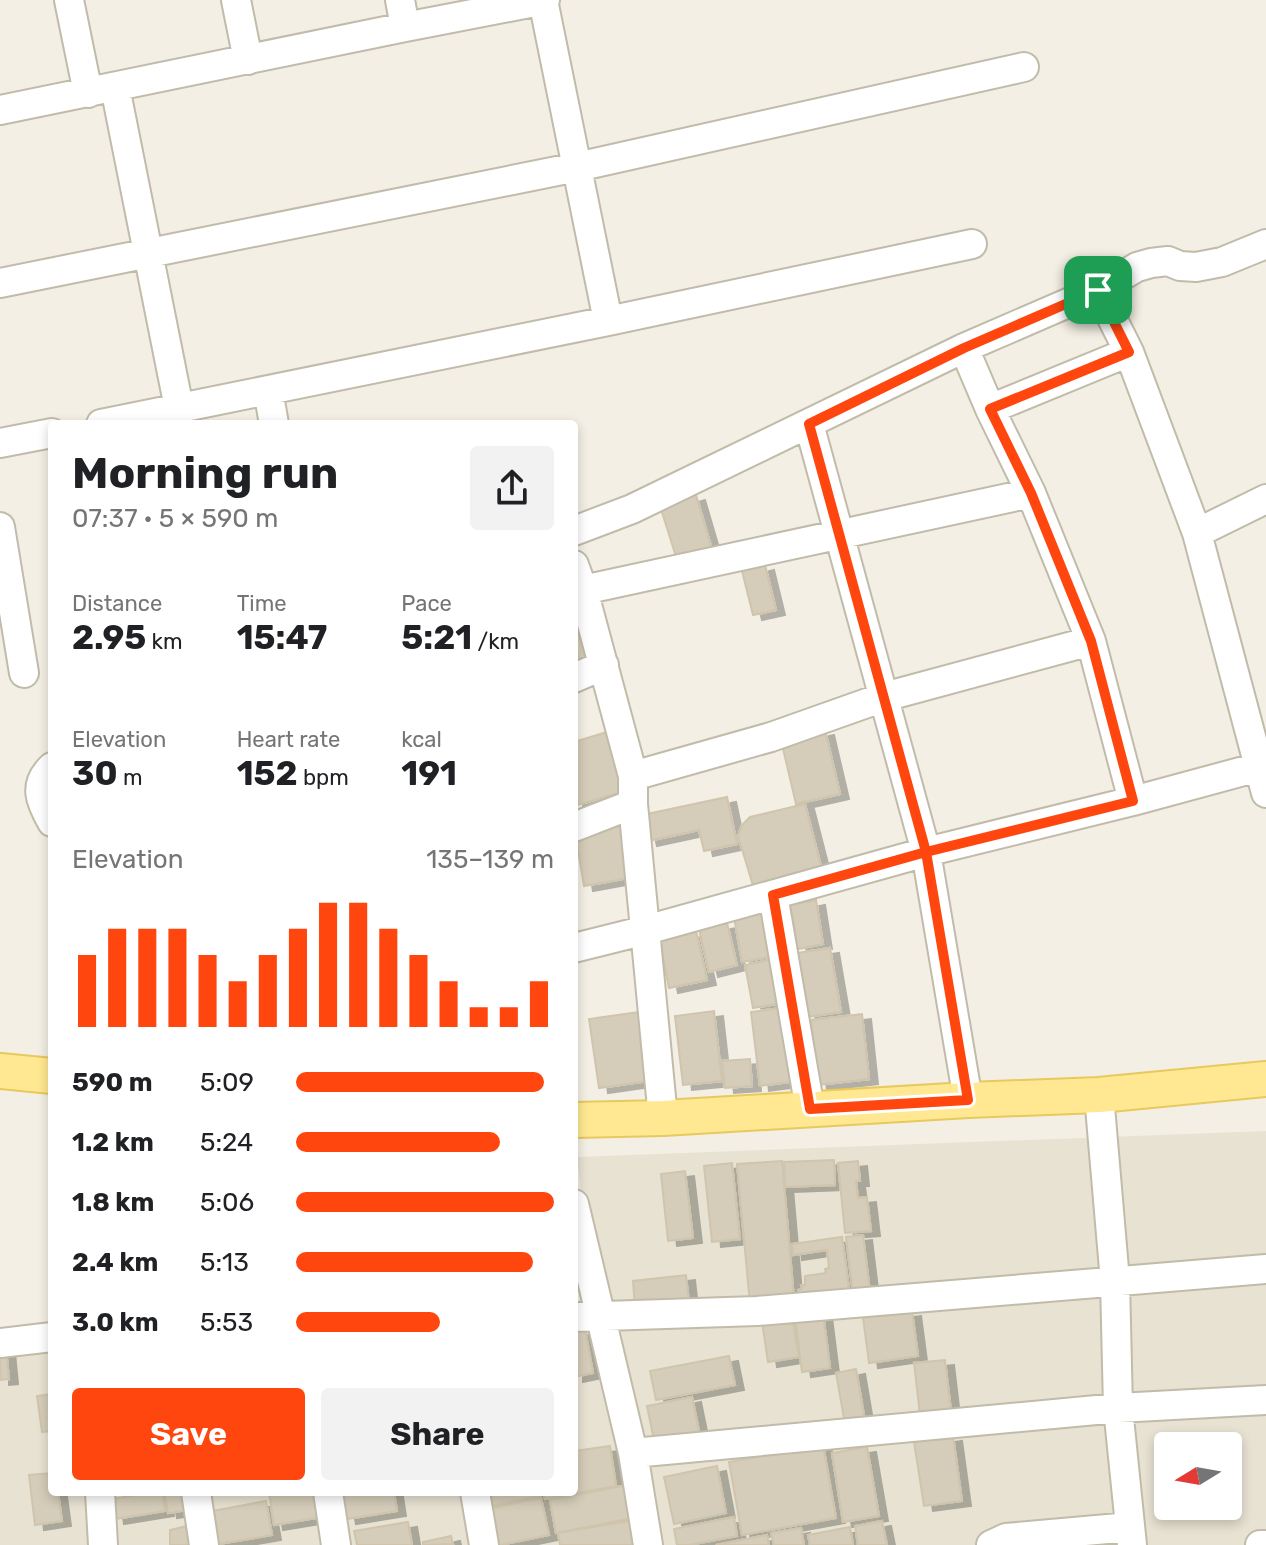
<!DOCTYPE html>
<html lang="en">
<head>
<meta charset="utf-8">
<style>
  :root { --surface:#fff; --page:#f2f2f2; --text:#202124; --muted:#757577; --accent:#ff460f }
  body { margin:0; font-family:Rubik,sans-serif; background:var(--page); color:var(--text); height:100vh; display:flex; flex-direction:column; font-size:30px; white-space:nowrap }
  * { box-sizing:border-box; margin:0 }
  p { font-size:26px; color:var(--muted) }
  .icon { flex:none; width:44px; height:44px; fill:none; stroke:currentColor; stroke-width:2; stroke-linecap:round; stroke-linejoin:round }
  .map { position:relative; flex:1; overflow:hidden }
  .sheet { position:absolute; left:48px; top:420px; width:530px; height:1076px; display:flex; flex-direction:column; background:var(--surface); border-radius:8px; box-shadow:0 4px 12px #0003 }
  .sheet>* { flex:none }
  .needle { width:52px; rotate:259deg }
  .buttons { position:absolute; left:1154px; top:1432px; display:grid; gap:16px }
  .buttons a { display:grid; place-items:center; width:88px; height:88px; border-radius:8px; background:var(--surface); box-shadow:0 4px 12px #0003; font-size:40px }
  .pin { position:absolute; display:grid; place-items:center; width:68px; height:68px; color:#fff; margin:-34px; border-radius:16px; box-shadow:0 4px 12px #0006 }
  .round { display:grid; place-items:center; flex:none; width:84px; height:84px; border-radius:8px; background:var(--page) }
  .overview { display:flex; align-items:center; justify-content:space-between; height:136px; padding:0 24px }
  h1 { font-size:44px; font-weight:700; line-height:60px }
  .stats { display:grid; grid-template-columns:repeat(3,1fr); gap:12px; height:136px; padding:8px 24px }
  .stats div { display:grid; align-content:center }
  .stats b { font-size:34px; font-weight:700 }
  .stats small { font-size:22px; font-weight:400 }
  .stats p { font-size:22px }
  .chart { height:224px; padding:16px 24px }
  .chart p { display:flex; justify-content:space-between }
  .chart svg { width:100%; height:144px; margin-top:8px; stroke:var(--accent); stroke-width:6 }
  .primary-button { display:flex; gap:16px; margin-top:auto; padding:16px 24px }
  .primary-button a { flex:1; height:92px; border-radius:8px; background:var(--accent); color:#fff; font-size:32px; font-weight:700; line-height:92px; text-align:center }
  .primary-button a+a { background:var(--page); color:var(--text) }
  ul { padding:0 24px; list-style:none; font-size:26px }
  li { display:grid; grid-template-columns:128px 96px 1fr; align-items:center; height:60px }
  li i { height:20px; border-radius:10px; background:var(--accent) }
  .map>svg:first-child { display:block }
</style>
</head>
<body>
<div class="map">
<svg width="1266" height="1545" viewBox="0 0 1266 1545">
  <defs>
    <filter id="shadow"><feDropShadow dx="9" dy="5" stdDeviation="0" flood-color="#0004"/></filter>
  </defs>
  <rect width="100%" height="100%" fill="#f3efe4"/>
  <path fill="#e7e2d2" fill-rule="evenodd" d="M1266 1131V1545H0V1327L52 1325V1492H574V1301L593 1300 577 1157ZM1168 1446H1228V1506H1168Z"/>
  <path fill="#d5ccb9" stroke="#d0c5ac" stroke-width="2" filter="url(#shadow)" d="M696 495 713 553 678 563 660 506Z
    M765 565 776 610 753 615 742 571Z
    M574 620 586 660 574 663Z
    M825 730 840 794 796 804 781 740Z
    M610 731 628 790 574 806V742Z
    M727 797 737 844 704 851 699 830 648 841 642 815Z
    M805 804 823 874 755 892 738 836 742 825 750 817Z
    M625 823 634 877 584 886 575 832Z
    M816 900 823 944 798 949 790 905Z
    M772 910 780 955 742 962 734 917Z
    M727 923 737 965 709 972 699 929Z
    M696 931 707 980 669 988 659 939Z
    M830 948 841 1012 807 1017 797 953Z
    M780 958 788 1002 753 1008 745 965Z
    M788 1007 798 1081 760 1086 751 1012Z
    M714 1011 722 1081 683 1085 675 1016Z
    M640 1012 649 1081 599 1088 589 1019Z
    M862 1014 869 1079 818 1085 811 1020Z
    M750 1059 752 1086 725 1088 722 1061Z
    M834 1160 835 1185 785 1187 784 1162Z
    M782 1161 794 1299 750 1304 737 1164Z
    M858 1161 860 1181H856L858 1198 867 1197 871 1231 845 1233 838 1163Z
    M732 1163 740 1239 712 1242 704 1166Z
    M685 1171 693 1238 668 1241 661 1174Z
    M863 1235 870 1292 853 1294 846 1237Z
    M842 1237 850 1296 800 1302 798 1290 802 1289 801 1285H805V1276L826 1273 825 1269 829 1268 827 1250 793 1255 792 1244Z
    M686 1275 689 1303 635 1309 633 1281Z
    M912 1311 918 1356 869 1363 863 1317Z
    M823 1313 830 1368 802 1372 795 1317Z
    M792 1317 799 1357 768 1362 762 1322Z
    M585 1329 593 1373 574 1377V1331Z
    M6 1348 9 1379 0 1380V1349Z
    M729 1356 735 1385 656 1400 650 1371Z
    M945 1360 951 1411 920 1415 914 1363Z
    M856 1369 865 1421 845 1424 836 1373Z
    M52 1394V1431L42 1432 37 1396Z
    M692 1397 700 1436 655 1445 647 1406Z
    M953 1436 962 1501 924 1506 914 1442Z
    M823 1445 836 1518 742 1535 729 1462Z
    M610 1446 616 1486 545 1499 544 1492H574V1451Z
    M867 1447 879 1516 843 1522 832 1453Z
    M717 1466 726 1513 674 1524 664 1477Z
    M52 1473V1492H58L62 1521 35 1525 29 1475Z
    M627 1485 633 1518 556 1533 550 1500Z
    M154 1492H162L165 1511 115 1519 112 1499Z
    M165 1492H186L188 1510 168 1513Z
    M276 1492H325L329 1516 274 1525 269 1493Z
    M342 1492H394L397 1511 347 1519Z
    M481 1492H539L540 1496 484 1507Z
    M541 1498 549 1535 500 1545H491L484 1510Z
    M266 1501 272 1535 213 1545 207 1512Z
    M734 1517 737 1536 689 1545H677L674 1529Z
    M635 1520 640 1545H560L558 1533Z
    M882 1521 887 1545H858L855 1526Z
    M408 1522 412 1545H357L354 1531Z
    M191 1525 195 1545H170V1530Z
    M850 1527 853 1545H810L808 1535Z
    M801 1528 804 1545H774L771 1533Z
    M767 1535 769 1545H716Z
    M451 1536 453 1544 423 1545V1542Z"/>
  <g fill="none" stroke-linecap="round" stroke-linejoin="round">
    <g stroke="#c1bba9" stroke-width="32">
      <path id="minor" d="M69 0 88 93
        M236 0 248 60
        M400 0 405 27
        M543 0 608 321
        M115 87 179 408
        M0 110 405 27 545 0
        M0 283 577 167 1024 67
        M1098 290 1129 352 1197 533 1266 793
        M964 348 990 409 1031 493 1091 641 1133 801
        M268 390 274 424
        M990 409 1129 352
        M101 424 608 321 972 244
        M809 424 926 852 968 1100
        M0 443 52 433
        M0 527 24 673
        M574 531 632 509 964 348 1098 290 1137 267 1151 263 1168 261 1180 266 1196 267 1222 262 1266 244
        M1197 533 1266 499
        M574 565 583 590 633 776V804L663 1118
        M583 590 1031 493
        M574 678 604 665
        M52 767C33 785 40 801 52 822
        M633 776 771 737 884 697 1091 641
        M574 827 633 804
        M773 895 810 1109
        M574 948 646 930 926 852 1133 801 1266 765
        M1099 1095 1115 1281 1118 1408 1132 1545
        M574 1204 633 1453 648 1545
        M574 1317 757 1311 1266 1269
        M0 1343 52 1337
        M633 1453 1118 1408 1266 1400
        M100 1492 103 1545
        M196 1492 204 1545
        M328 1492 336 1545
        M475 1492 484 1545
        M991 1545 1006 1538 1130 1527
        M1260 1545H1266"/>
    </g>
    <g stroke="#e7c95d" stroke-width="38">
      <path id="major" d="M0 1071 52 1076
        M574 1120 663 1118 968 1100 1099 1095 1266 1079"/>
    </g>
    <use href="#minor" stroke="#fff" stroke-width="28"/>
    <use href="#major" stroke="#ffe891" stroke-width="34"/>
  </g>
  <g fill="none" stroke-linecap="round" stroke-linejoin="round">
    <g stroke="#fff" stroke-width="16">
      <path id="route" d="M1098 290 964 348 809 424 926 852 773 895 810 1109 968 1100 926 852 1133 801 1091 641 1031 493 990 409 1129 352 1098 290"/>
    </g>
    <use href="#route" stroke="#ff460f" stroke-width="10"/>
  </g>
</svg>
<div class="buttons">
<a><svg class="needle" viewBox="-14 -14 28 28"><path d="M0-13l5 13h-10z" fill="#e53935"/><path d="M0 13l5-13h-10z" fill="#757577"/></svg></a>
</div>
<div class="pin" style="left:1098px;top:290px;background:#1e9e55"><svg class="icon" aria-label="arrive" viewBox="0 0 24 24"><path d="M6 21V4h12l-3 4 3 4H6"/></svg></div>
<section class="sheet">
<div class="overview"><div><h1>Morning run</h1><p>07:37 · 5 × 590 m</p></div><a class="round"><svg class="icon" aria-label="share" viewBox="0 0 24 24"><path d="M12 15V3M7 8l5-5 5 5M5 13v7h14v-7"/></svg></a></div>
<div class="stats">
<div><p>Distance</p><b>2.95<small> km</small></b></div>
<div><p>Time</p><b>15:47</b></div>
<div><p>Pace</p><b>5:21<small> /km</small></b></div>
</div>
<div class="stats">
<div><p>Elevation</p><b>30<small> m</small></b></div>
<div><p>Heart rate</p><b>152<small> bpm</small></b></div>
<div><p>kcal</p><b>191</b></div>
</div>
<div class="chart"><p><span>Elevation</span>135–139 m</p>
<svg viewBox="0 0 160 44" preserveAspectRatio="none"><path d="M5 44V22M15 44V14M25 44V14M35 44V14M45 44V22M55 44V30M65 44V22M75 44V14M85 44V6M95 44V6M105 44V14M115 44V22M125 44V30M135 44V38M145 44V38M155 44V30"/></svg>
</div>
<ul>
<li><b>590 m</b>5:09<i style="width:96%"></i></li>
<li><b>1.2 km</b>5:24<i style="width:79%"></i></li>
<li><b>1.8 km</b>5:06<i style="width:100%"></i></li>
<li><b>2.4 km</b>5:13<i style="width:92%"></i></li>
<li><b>3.0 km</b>5:53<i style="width:56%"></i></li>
</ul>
<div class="primary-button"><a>Save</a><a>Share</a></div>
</section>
</div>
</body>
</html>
